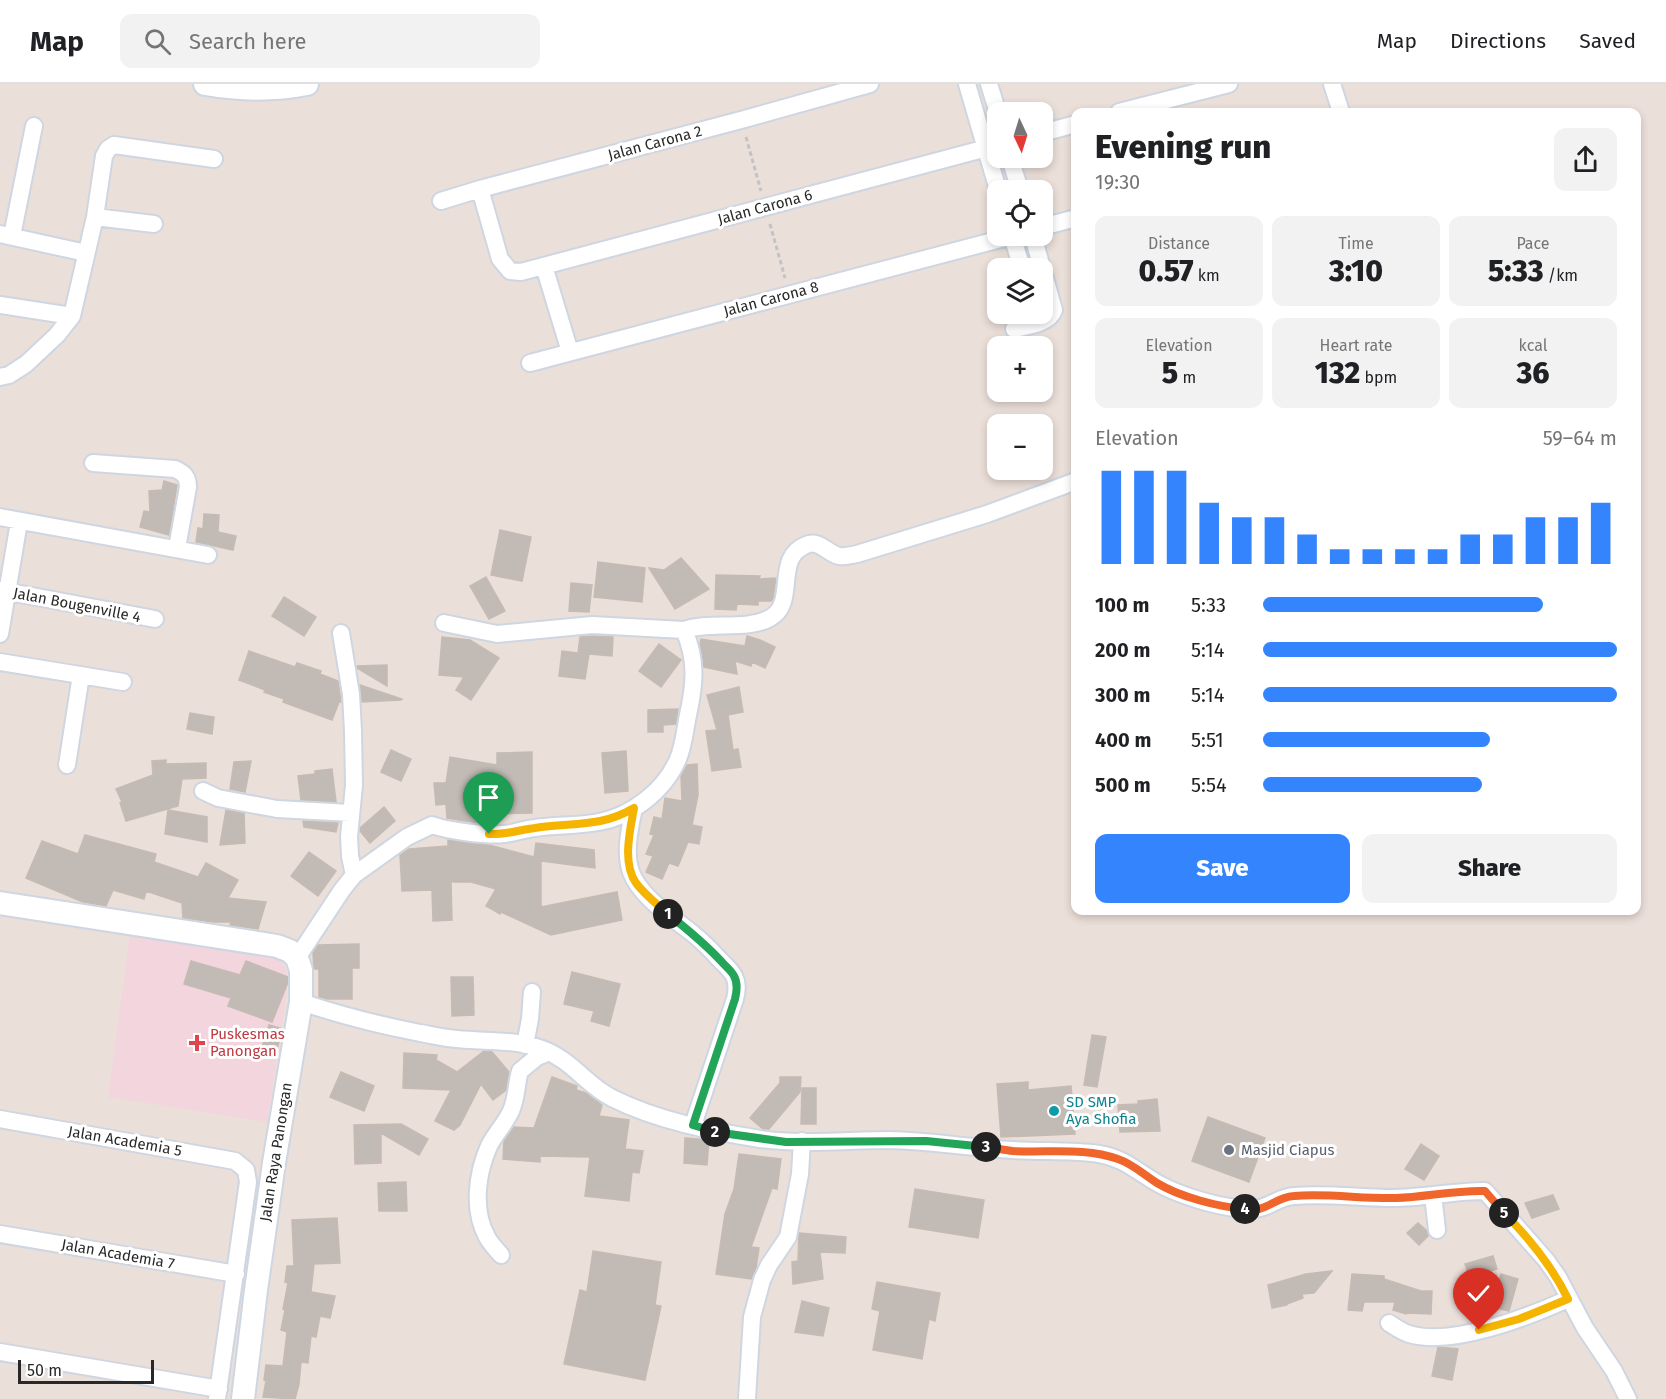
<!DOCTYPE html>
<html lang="en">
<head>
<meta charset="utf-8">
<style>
  :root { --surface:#fff; --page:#f2f2f2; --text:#202124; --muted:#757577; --line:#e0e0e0; --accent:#3485fd }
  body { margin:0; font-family:"Fira Sans",sans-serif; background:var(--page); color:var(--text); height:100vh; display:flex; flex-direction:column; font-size:22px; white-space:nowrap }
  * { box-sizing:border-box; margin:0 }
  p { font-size:20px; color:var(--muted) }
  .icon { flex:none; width:33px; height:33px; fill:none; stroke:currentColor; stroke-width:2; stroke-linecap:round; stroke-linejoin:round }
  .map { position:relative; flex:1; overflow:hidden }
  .sheet { position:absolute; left:1071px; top:24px; width:570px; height:807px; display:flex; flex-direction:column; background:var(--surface); border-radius:12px; box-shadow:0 3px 9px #0003 }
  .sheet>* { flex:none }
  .needle { width:39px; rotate:176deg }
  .tools { position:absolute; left:987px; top:18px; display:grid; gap:12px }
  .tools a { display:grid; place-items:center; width:66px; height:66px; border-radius:12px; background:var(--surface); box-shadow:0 3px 9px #0003; font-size:30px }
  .scale { position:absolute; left:18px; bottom:15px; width:136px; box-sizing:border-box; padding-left:6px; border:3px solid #282828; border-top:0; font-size:16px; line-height:21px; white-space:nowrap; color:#282828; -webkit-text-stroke:4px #fff; paint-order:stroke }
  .pin { position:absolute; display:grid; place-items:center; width:51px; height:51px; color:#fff; margin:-62px -26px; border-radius:50% 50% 50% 0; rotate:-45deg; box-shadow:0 0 6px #0007 }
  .pin .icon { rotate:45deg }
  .km { position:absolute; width:30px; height:30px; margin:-15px; border-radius:50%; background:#222; color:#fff; font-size:16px; line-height:30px; text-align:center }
  .round { display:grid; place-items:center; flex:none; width:63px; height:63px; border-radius:12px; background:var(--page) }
  .summary { display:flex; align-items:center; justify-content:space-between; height:102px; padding:0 24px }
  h1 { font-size:33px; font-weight:800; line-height:45px }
  .stats { display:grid; grid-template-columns:repeat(3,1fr); gap:9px; height:102px; padding:6px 24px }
  .stats div { display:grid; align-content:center; border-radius:12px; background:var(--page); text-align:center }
  .stats b { font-size:30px; font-weight:800 }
  .stats small { font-size:16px; font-weight:400 }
  .stats p { font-size:16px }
  .chart { height:168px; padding:12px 24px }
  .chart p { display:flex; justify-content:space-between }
  .chart svg { width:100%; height:108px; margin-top:6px; stroke:var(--accent); stroke-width:6 }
  .button { display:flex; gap:12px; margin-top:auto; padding:12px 24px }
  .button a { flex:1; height:69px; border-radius:12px; background:var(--accent); color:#fff; font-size:24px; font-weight:800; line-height:69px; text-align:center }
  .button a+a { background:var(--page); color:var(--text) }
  ul { padding:0 24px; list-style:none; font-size:20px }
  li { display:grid; grid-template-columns:96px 72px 1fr; align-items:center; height:45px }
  li i { height:15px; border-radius:8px; background:var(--accent) }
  header { display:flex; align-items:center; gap:36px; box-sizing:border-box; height:84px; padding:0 30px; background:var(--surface); border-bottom:2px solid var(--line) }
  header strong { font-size:28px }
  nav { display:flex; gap:33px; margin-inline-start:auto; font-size:21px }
  .search { width:420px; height:54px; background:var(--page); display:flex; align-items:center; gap:15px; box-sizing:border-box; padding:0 21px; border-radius:12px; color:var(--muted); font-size:22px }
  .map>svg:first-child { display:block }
</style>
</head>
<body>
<header>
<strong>Map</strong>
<div class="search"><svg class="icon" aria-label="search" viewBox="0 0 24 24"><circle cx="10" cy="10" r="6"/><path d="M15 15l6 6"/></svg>Search here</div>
<nav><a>Map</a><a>Directions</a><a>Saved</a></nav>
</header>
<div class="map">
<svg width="1666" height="1315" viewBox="0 0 1666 1315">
  <rect width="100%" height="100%" fill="#ebdfd9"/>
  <path fill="#f2d5dd" d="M130 850 277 871 286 886 287 906 267 1038 108 1013Z"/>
  <path fill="#c2bbb5" stroke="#c6bbb3" stroke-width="1.5" d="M164 397 177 401 169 451 140 443 144 427 150 428 149 407 162 406Z
    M204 430 219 431 218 448 236 452 233 466 196 458 198 444 203 445Z
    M500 446 531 453 522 497 491 491Z
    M681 474 709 505 675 525 649 484 664 486Z
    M598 478 645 484 642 518 594 513Z
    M716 491 760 492 759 495 776 494 773 515 771 517H758V521L737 520 736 526 715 525Z
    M486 493 505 527 489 535 470 502Z
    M571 499 592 501 589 528 569 527Z
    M284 513 316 533 304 552 272 532Z
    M592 552 613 553 612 572 589 570 585 595 559 592 562 567 578 569 580 553Z
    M747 552 760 556 775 563 765 584 752 578 751 582 735 577 737 590 704 583 700 560 701 555 745 562Z
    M442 553 470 556 499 574 471 616 456 606 464 593 439 591Z
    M659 560 681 576 661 603 639 587Z
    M249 567 295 583 297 579 321 587 320 590 338 597 341 618H339L332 636 283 618 284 615 264 608 265 606 239 596Z
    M387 581V602L357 584V582Z
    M360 601 402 615 401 616 362 618Z
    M739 603 743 628 728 631 733 666 738 665 741 683 712 687 706 647 717 646 707 611Z
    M678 625 676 640 663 641V648H648V626Z
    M190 629 214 633 212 650 187 645Z
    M391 666 411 675 401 697 381 688Z
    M626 667 628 707 605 709 602 669Z
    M532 668V729L479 730V739L447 734 446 720 436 721 434 699H446L450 673 497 681V669Z
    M166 676V680L206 679V694L182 695 178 722 126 737 120 719 122 718 116 705 153 691 152 677Z
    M251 677 245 708 230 705 234 678Z
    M697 680 698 711 692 741 702 743 699 760 688 758 678 782 669 779 662 795 646 788 653 772 646 770 654 751 650 750 654 733 662 735 665 714 682 717 681 692 687 681Z
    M332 685 336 718 301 716 298 692 315 690V687Z
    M384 723 395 737 370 759 360 747V744Z
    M168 726 207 733V758L165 750Z
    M226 726 244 729 245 759 220 761Z
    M303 737 338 739 336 748 304 743Z
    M85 751 156 770 154 778 198 793 206 779 238 796 228 814 266 818 258 845 230 841 231 838H213L183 834 182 819 146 807 144 815 113 806 106 822 83 818 26 794 42 757 78 770Z
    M448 756 489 761 534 773 536 759 594 766 595 784 541 777V823L617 808 622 836 551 851 501 828 500 830 486 822 496 805 471 798H451L452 836 433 837 432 806 402 807 400 771 409 765 448 762Z
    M309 768 336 787 318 812 291 792Z
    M359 860V884H352V915H326L319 913V885H314L313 869 318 861Z
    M191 877 240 891 246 877 288 893V898L272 938 228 922 231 914 184 900Z
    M572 888 620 900 609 942 591 937 594 927 564 920Z
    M451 893H473L474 931 452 932Z
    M269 941 283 945 276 968 262 963Z
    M1092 951 1106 953 1097 1003 1084 1001Z
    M484 967 492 968 509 988 506 1006 493 1016 481 1000 460 1041 454 1046 435 1037 451 1006 403 1004 404 969 437 971 436 976 457 988Z
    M341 988 374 1002 364 1027 330 1013Z
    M552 993 577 1002 576 1006 586 1009 602 1021 599 1032 629 1036 625 1065 643 1067 639 1089 632 1088 629 1117 585 1112 590 1073 540 1072V1078L503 1075 504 1057 514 1043 534 1044Z
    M780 993H801L800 1008 769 1045H763L750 1034 780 999Z
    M1028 998V1006L1071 1002 1075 1050 1001 1053 997 1000Z
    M802 1004H816V1040H801Z
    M1157 1015 1160 1047 1120 1048 1118 1021 1138 1020V1017Z
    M1208 1033 1265 1054 1249 1098 1192 1077Z
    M401 1040 428 1055 419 1071 381 1049V1079L355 1080 354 1041Z
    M685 1054 709 1056 707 1081 684 1079Z
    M1421 1060 1439 1072 1424 1096 1405 1085Z
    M739 1070 781 1075 777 1105 772 1104 751 1163 759 1164 756 1184 751 1195 716 1190 725 1130 734 1105Z
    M406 1098 407 1127H379L378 1099Z
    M915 1105 984 1116 978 1154 909 1143Z
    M1553 1111 1559 1125 1532 1134 1525 1119Z
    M337 1134 340 1179 314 1180 311 1208 335 1212 330 1234 320 1232 316 1253 311 1252 308 1279 301 1278 299 1300 295 1315 263 1313 266 1297 264 1296 266 1281 283 1282 287 1248 281 1246 285 1226 283 1225 288 1199 285 1198 287 1182H294L292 1136Z
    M1418 1139 1427 1147 1428 1152 1419 1161 1407 1149Z
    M799 1149 846 1153 845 1169 820 1168 823 1195 793 1200 792 1178 798 1177Z
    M593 1167 661 1178 655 1221 661 1222 645 1296 564 1280 580 1206 587 1208Z
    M1493 1172 1497 1185 1469 1193 1465 1180Z
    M1332 1187 1314 1209 1302 1210 1303 1214 1287 1220V1221L1272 1224 1268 1201 1306 1190Z
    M1352 1190 1384 1192V1195L1421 1207H1432L1431 1230 1406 1229V1230L1393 1226 1395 1218H1364L1362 1227 1348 1226Z
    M1501 1190 1518 1195 1509 1227 1492 1223Z
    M877 1198 940 1209 935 1237 929 1235 922 1275 873 1266 880 1227 872 1225Z
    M802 1217 829 1224 823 1252 795 1248Z
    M1438 1263 1458 1265 1452 1296 1432 1292Z"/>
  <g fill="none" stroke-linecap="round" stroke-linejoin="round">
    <g stroke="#ced6e1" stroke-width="20">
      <path id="street" d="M967 0 998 106
        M989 0 998 29
        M1332 0 1341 28
        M1119 28 1229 0
        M1042 49 1076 40
        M1010 74 1020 106
        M480 105 500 175 510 187 521 188 998 61
        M441 117 480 105 741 36 870 0
        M95 133 154 140
        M1042 143 1076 134
        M0 150 86 169
        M12 152 34 42
        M1012 152 1022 184
        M544 182 570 268
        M0 221 72 232
        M1014 245C1027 242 1049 240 1054 226L1033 152
        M530 279 1012 152
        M0 293 9 291 26 280 57 251 72 232 95 133 104 72 108 65 114 61 214 75
        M93 379 175 385C184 389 188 393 188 403L177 464
        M0 433 208 471
        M0 506 155 535
        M444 539 497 550 592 541 684 546
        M341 549 351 610 353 647 354 701 349 753 350 772 354 791
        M0 550 19 438
        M0 578 123 598
        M67 681 81 591
        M203 707 218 714 277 725 351 729
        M634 724C630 743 624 768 631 788 640 813 672 833 692 849 702 857 711 866 719 875 724 880 731 886 734 892 738 900 737 907 735 915L693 1041
        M297 874 342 806 354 791 407 753 432 741C449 747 486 752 504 750 514 749 525 745 535 744 556 741 578 742 599 738 632 732 665 706 678 675 684 661 685 645 688 631 695 599 697 576 684 546 710 537 747 547 770 534 798 519 773 474 806 461 819 455 827 469 839 472 846 473 851 471 857 470L987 430 1076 397
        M301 918C340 931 379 941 420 949 432 951 444 954 457 955 485 958 515 955 542 965 572 976 586 1001 612 1014 658 1037 711 1047 760 1055 803 1061 847 1056 890 1056 931 1057 971 1064 1013 1066 1042 1068 1070 1066 1099 1070 1125 1074 1137 1088 1159 1100 1179 1111 1212 1121 1235 1124 1243 1125 1253 1126 1260 1124 1273 1121 1279 1113 1294 1112 1327 1109 1360 1114 1393 1114 1423 1114 1454 1107 1485 1107L1546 1176 1558 1193 1585 1244 1614 1287 1628 1315
        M525 961 530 935 532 908
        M0 1035 235 1077 246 1086 248 1098 217 1315
        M1433 1111 1437 1146
        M0 1150 236 1190
        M501 1171C496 1165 490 1159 487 1153 472 1126 477 1089 489 1062 495 1050 505 1040 511 1027 517 1014 516 1000 520 987L537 973 549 968
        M1389 1239C1395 1243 1402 1248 1409 1250 1452 1263 1528 1233 1568 1215
        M0 1268 219 1305
        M747 1315 752 1233 762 1196 769 1181 788 1153 800 1090 802 1057"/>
    </g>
    <g stroke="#ced6e1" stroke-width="26">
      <path id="secondary" d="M205 0C240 6 271 7 307 0
        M0 819 277 862 290 867 297 874 301 886V918L274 1079 256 1206 243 1315"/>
    </g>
    <path stroke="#c3c3c3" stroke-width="3" stroke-dasharray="4.5 3" stroke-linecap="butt" d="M746 53 761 107
      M770 140 785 194"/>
    <use href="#street" stroke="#fff" stroke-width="16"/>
    <use href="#secondary" stroke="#fff" stroke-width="22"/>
  </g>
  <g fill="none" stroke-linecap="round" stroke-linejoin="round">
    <g stroke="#fff" stroke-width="12">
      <path id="split-1" d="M489 750C505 751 519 746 535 744 572 738 600 744 634 724 630 746 622 779 636 799 645 811 657 820 668 830"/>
    </g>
    <g stroke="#fff" stroke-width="12">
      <path id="split-2" d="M668 830C687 845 705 860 721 877 725 882 731 886 734 892 738 899 737 907 735 915L693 1041 715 1048"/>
    </g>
    <g stroke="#fff" stroke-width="12">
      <path id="split-3" d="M715 1048 786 1058 926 1057 986 1063"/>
    </g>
    <g stroke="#fff" stroke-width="12">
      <path id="split-4" d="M986 1063C995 1064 1004 1066 1013 1067 1048 1069 1085 1063 1118 1075 1133 1080 1144 1091 1157 1099 1180 1113 1219 1123 1245 1125"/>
    </g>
    <g stroke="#fff" stroke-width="12">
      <path id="split-5" d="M1245 1125C1250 1125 1255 1125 1259 1125 1272 1122 1278 1113 1294 1112 1328 1109 1362 1115 1396 1114 1426 1113 1455 1106 1485 1107L1504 1129"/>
    </g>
    <g stroke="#fff" stroke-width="12">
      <path id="split-6" d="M1479 1246 1519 1235 1568 1215C1552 1182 1530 1155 1504 1129"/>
    </g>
    <use href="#split-1" stroke="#f5b400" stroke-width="8"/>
    <use href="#split-2" stroke="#22a559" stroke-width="8"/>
    <use href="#split-3" stroke="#22a559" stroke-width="8"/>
    <use href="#split-4" stroke="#f0652b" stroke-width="8"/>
    <use href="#split-5" stroke="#f0652b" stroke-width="8"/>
    <use href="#split-6" stroke="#f5b400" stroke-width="8"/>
  </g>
  <path fill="#e0444e" stroke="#fff" stroke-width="2" d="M194 950h6v6h6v6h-6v6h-6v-6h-6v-6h6z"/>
  <circle fill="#0f9aa8" stroke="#fff" stroke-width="2" cx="1054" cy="1027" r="6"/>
  <circle fill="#6b7280" stroke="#fff" stroke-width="2" cx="1229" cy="1066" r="6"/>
  <g text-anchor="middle" stroke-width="6" stroke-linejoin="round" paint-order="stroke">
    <g font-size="15" fill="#282828" stroke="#fff">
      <text transform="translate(655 59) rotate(-15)" y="5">Jalan Carona 2</text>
      <text transform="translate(765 123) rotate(-15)" y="5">Jalan Carona 6</text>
      <text transform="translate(771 215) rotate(-15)" y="5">Jalan Carona 8</text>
      <text transform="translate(77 521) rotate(11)" y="5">Jalan Bougenville 4</text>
      <text transform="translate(125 1057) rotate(10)" y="5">Jalan Academia 5</text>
      <text transform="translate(276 1068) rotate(-81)" y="5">Jalan Raya Panongan</text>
      <text transform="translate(118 1170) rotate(10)" y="5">Jalan Academia 7</text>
    </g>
    <g font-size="15" fill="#be3a42" stroke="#fff" text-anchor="start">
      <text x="210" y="955">Puskesmas<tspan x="210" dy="17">Panongan</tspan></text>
    </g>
    <g font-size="15" fill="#0d838f" stroke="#fff" text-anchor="start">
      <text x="1066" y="1023">SD SMP<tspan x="1066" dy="17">Aya Shofia</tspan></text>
    </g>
    <g font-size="15" fill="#5b616d" stroke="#fff" text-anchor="start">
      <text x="1241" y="1071">Masjid Ciapus</text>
    </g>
  </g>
</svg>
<div class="tools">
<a><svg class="needle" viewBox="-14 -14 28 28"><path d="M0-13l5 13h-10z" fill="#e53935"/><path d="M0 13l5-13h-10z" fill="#757577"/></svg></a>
<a><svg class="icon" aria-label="locate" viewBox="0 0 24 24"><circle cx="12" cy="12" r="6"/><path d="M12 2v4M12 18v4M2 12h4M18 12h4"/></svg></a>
<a><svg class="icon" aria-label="layers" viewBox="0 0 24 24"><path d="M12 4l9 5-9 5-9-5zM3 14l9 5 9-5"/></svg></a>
<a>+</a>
<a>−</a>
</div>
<div class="scale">50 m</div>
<div class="pin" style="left:489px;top:750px;background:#1e9e55"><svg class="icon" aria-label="arrive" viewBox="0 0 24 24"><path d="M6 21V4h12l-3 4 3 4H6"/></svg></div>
<div class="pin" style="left:1479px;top:1246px;background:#d93025"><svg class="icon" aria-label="check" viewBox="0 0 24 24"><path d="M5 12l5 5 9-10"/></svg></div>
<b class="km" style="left:668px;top:830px">1</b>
<b class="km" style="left:715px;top:1048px">2</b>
<b class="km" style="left:986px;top:1063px">3</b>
<b class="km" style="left:1245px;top:1125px">4</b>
<b class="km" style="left:1504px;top:1129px">5</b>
<section class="sheet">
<div class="summary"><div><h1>Evening run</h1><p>19:30</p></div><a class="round"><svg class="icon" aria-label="share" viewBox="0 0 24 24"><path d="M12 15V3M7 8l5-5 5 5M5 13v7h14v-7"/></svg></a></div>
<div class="stats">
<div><p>Distance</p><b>0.57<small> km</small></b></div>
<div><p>Time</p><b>3:10</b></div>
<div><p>Pace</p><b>5:33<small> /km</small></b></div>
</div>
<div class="stats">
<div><p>Elevation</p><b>5<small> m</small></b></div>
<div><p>Heart rate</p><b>132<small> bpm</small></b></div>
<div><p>kcal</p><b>36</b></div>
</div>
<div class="chart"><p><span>Elevation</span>59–64 m</p>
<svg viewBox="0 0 160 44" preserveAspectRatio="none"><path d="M5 44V6M15 44V6M25 44V6M35 44V19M45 44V25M55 44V25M65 44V32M75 44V38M85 44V38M95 44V38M105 44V38M115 44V32M125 44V32M135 44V25M145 44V25M155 44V19"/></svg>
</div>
<ul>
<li><b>100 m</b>5:33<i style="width:79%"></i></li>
<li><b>200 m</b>5:14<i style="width:100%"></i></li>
<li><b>300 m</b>5:14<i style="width:100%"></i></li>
<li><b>400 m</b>5:51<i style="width:64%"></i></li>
<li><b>500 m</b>5:54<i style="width:62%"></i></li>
</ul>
<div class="button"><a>Save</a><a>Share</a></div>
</section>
</div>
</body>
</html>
